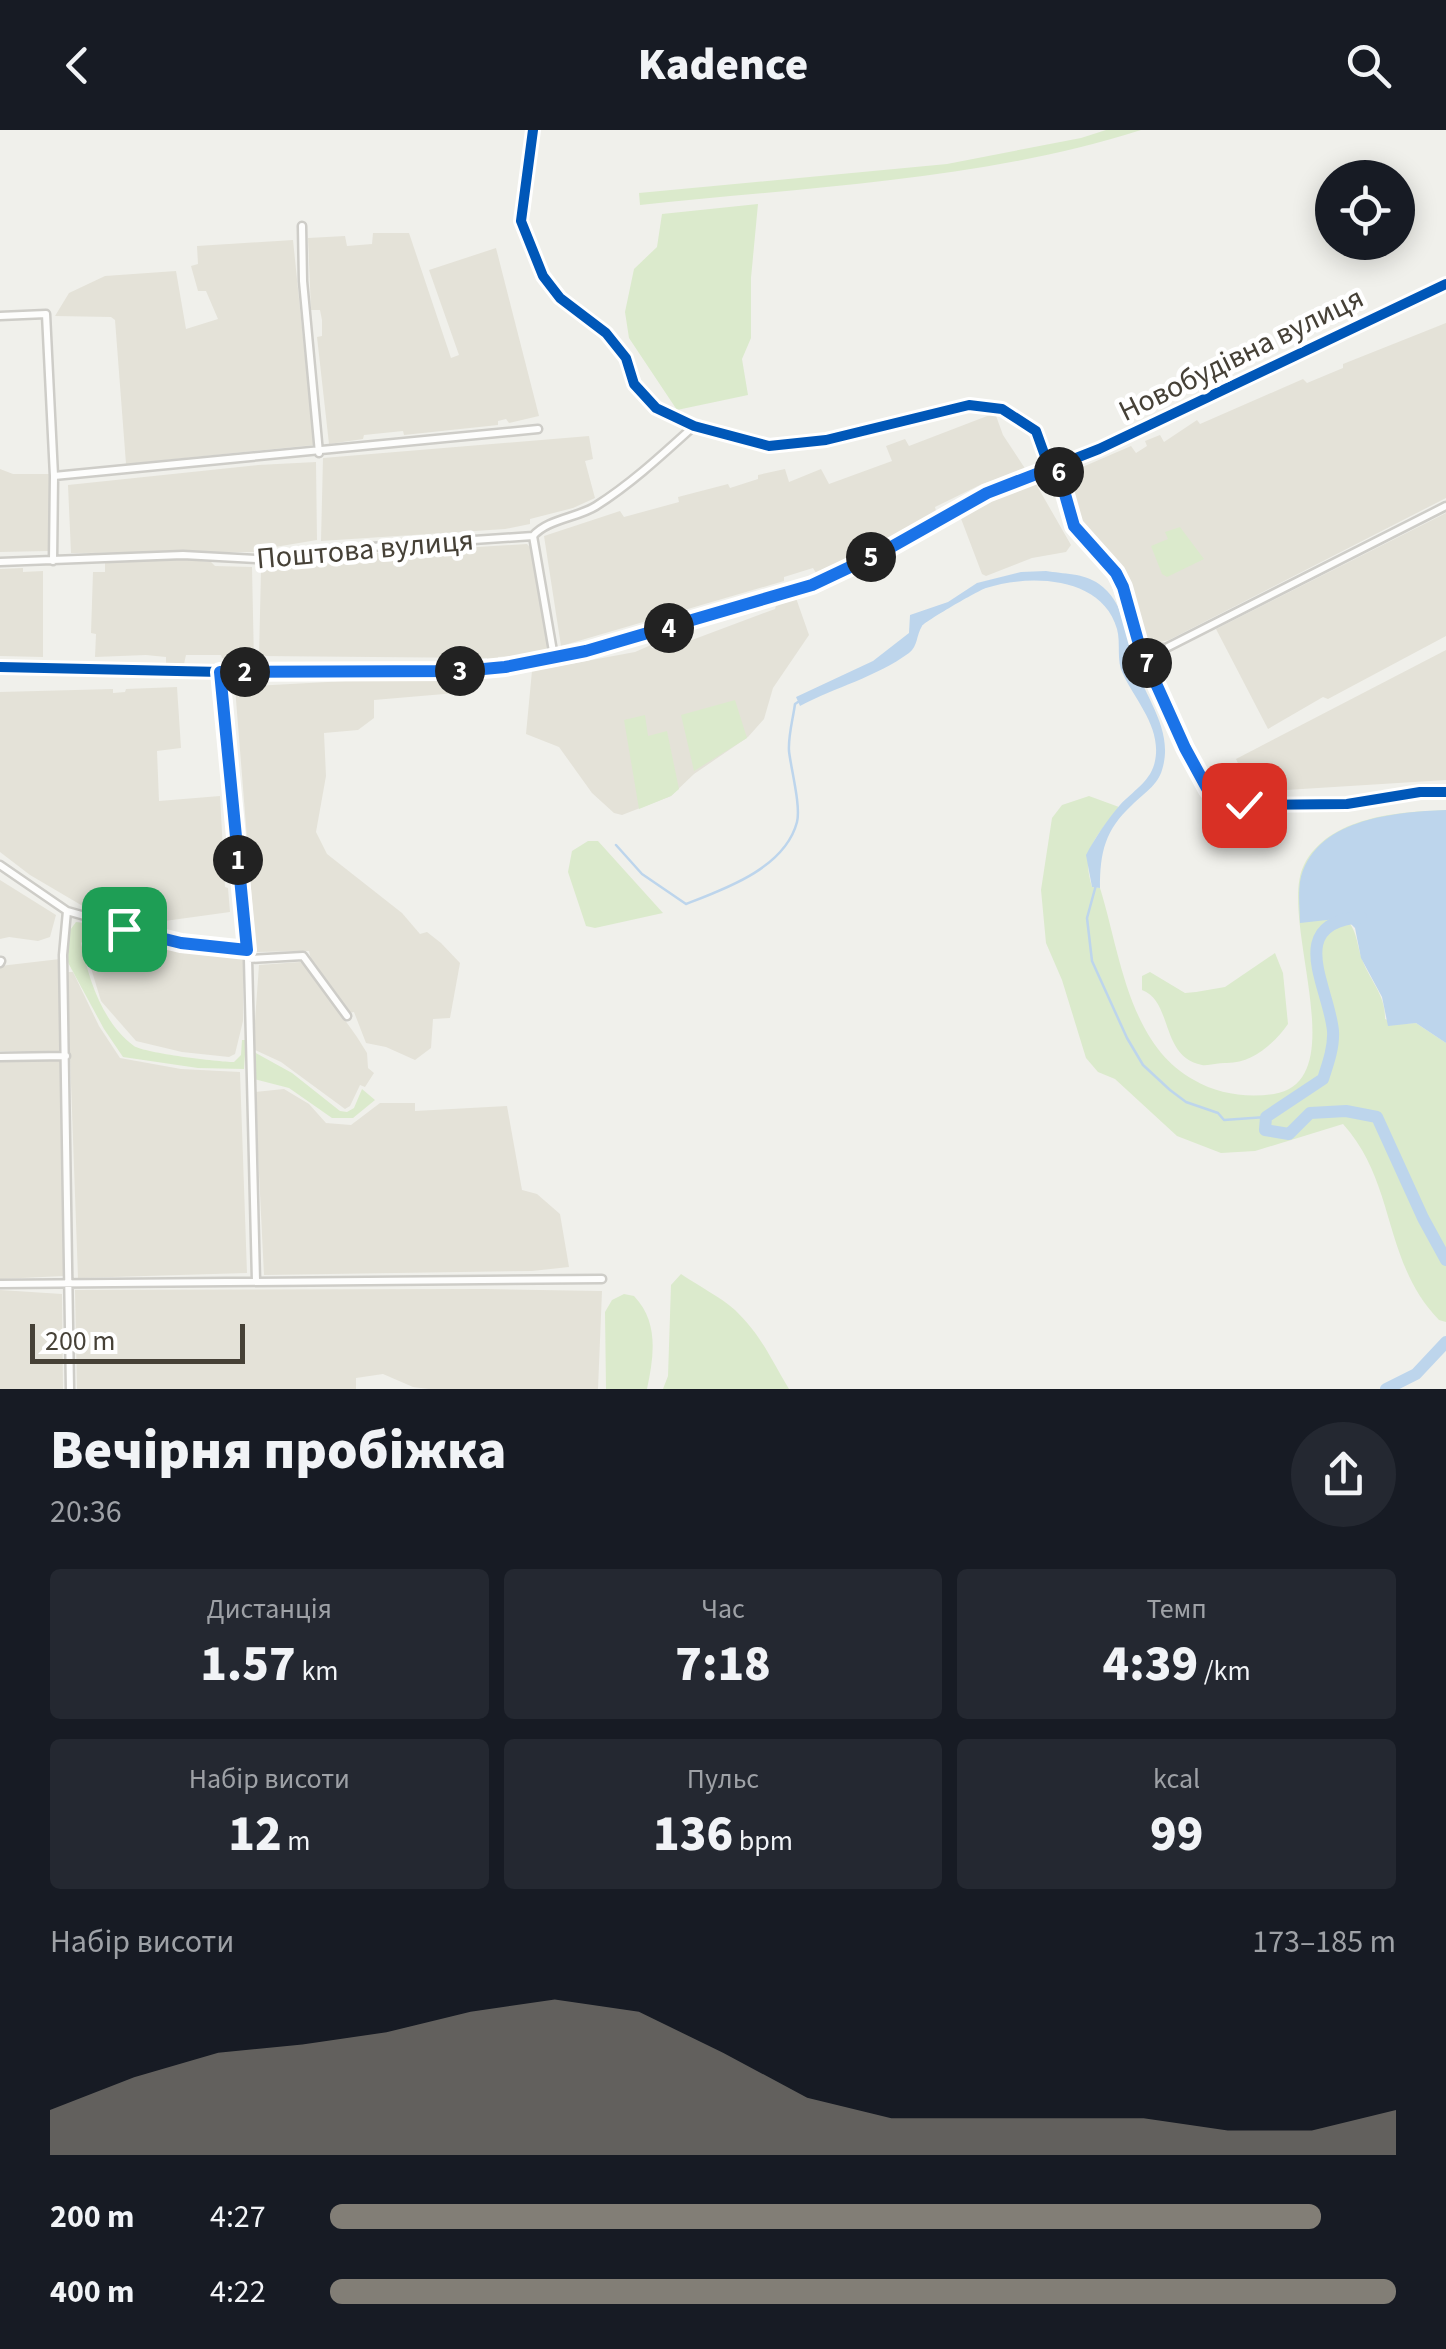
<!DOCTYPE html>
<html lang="uk">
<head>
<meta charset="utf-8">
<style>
  :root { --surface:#171b24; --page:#242831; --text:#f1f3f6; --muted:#9ea1a6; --accent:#827e76 }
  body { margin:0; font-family:"Source Sans 3",sans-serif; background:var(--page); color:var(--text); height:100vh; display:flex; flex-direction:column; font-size:38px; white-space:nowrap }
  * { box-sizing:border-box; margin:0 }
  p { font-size:32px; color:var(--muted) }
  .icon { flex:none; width:55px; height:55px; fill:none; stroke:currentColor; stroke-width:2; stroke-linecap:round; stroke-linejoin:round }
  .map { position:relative; height:1259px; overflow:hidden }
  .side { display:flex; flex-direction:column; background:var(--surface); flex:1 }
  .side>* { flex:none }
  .tools { position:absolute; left:1315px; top:30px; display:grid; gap:20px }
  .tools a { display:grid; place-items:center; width:100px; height:100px; border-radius:50%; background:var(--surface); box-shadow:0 5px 25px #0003; font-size:50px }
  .scale { position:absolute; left:30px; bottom:25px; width:215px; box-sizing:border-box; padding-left:10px; border:5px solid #464137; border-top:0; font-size:28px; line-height:35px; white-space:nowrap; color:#464137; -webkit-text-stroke:8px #fff; paint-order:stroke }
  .pin { position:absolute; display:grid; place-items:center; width:85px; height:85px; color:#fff; margin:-42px; border-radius:20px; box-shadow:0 5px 15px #0006 }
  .km { position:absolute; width:50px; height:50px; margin:-25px; border-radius:50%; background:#222; color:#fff; font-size:28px; line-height:50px; text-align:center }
  .round { display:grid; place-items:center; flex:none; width:105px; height:105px; border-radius:52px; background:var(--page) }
  .summary { display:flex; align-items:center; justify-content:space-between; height:170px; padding:0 50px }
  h1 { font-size:55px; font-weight:800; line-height:75px }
  .figures { display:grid; grid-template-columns:repeat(3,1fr); gap:15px; height:170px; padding:10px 50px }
  .figures div { display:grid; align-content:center; border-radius:10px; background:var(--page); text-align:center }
  .figures b { font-size:50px; font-weight:800 }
  .figures small { font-size:28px; font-weight:400 }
  .figures p { font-size:28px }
  .chart { height:280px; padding:20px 50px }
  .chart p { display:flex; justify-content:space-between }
  .chart svg { width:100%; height:180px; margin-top:10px; fill:var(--accent); opacity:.7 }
  ul { padding:0 50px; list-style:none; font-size:32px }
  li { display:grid; grid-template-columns:160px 120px 1fr; align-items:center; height:75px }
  li i { height:25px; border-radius:12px; background:var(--accent) }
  header { display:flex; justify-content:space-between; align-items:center; height:130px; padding:0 50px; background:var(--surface); font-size:45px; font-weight:800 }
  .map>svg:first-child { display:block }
</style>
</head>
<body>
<header><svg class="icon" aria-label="back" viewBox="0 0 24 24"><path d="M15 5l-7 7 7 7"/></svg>Kadence<svg class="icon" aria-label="search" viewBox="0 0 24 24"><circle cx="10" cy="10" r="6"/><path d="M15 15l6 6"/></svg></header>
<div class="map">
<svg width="1446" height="1259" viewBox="0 0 1446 1259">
  <rect width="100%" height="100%" fill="#f0f0eb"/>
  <path fill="#e4e2d8" d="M373 103H409L451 228 459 225 429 140 496 118 539 286 509 293 506 289 498 291V295L404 305 403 301 364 305 363 309 329 314 317 207 322 206V190L320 180H311L308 108 345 106 347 116 372 114Z
    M293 110 314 315 126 334 115 190 111 187 55 186 69 163 105 146 176 141 186 199 218 189 206 161H198L191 136 198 134 197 116Z
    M1446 193V368L1169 510 1148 515 1126 447 1084 398 1064 345 1131 316 1136 323 1147 316 1145 311 1160 305 1164 312 1197 290 1200 294 1303 249 1307 253 1343 238V234Z
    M995 283 1003 305 1026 340 982 354 935 377 936 381 846 432 843 430 816 443 813 438 784 447V451L561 516 544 406 620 381 624 387 679 372 678 367 728 354 730 358 758 349V345L785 339 789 352 821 339 829 354 892 331 886 316 905 309 909 316Z
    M589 306 593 329 585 331 595 368 573 378 530 389V394L505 399 321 411 323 328Z
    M316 332 317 410 275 417 274 422 71 423 68 355 258 335Z
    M0 339 13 344H50L48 421 0 422Z
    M1032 353 1036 354 1071 415 1066 422 1032 428 986 446 982 444 960 386 993 367Z
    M1446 383V506L1328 569 1323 567 1268 599 1216 499Z
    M527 414 530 417 548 517 544 523 498 527V531L487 532V528L259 526 261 441 312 435 314 427Z
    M180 429 211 432 215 436 252 437 254 533H239V529L222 528 221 525H186L184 534H166V527L146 525 95 527 96 504 91 503 93 442H105V432Z
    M23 438V442L43 441V527L0 526V439Z
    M796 468 809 505 773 558 764 589 748 607 694 644 671 666 622 685 614 683 592 663 559 617 526 604 532 541 635 522 651 515 652 518 692 510 775 479 776 476Z
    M1446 520V650L1252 662 1236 629Z
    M456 545V563L374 570V588L358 600 324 603 326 646 316 702 327 724 402 783 420 804 427 802 441 813 460 833 450 888 433 889 431 918 415 930 386 917 366 913 354 882 349 883 311 830 309 821 256 822 235 557Z
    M177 557 181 618 157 621 159 671 220 666 225 757 228 758 230 782 143 794 141 787 98 785 30 745 0 722V562L113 559V563L125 562 126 559Z
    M0 750 56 785 50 807 38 811 9 807 0 809Z
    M92 811 124 817 200 818V825L243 827V891L235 924 229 927 182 922 136 911 101 871 83 812Z
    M60 829 61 922 0 921V836Z
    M300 832 305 834 357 907 367 923 368 938 374 943 365 957 360 955 350 976 345 979 281 932 253 919 259 835Z
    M67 842H73L99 896 120 928 181 939 240 942 247 1143 78 1148Z
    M0 931H62L64 1146 0 1149Z
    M284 959 309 974 326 993 351 995 380 973H415V981L507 976 522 1060 537 1064 560 1084 569 1137 532 1141 264 1145 255 962Z
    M485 1159 602 1161 598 1259H429L413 1257 383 1244 356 1248V1259H77L75 1160Z
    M0 1160 62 1164 63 1259H0Z"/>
  <path fill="#dbeacc" d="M1106 0H1141C981 51 807 57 640 75L639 63 947 34 1081 8Z
    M758 74 751 148V208L742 229 748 265 677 280 629 208 625 182 634 139 657 117 662 84Z
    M1180 397 1204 429 1167 447 1162 444 1151 416 1168 409 1165 402Z
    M735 570 747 608 694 641 681 585Z
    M645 585 648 606 667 601 679 659 671 666 639 679 624 590Z
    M1089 666 1119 677C1097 707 1080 718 1092 757L1100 758C1120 822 1128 914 1194 950 1218 964 1246 968 1274 964 1356 951 1277 788 1304 735 1329 686 1399 682 1446 680L1345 788C1357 800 1356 810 1361 826 1368 849 1386 864 1385 889L1398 894 1416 893 1446 913V1192L1439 1190C1382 1131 1397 1054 1343 994L1255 1021 1221 1023 1177 1006 1115 949 1098 942 1086 928 1062 850 1046 813 1041 760 1052 688 1062 675Z
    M588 711H598L663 783 595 798 586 796 568 742 572 721Z
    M76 792 84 793 85 809 81 813C89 850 102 892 134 916 145 923 218 932 234 932L241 925 242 910H246L244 939 198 938 123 927 104 899 65 827 68 803Z
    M1275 823 1283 843 1288 894C1273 915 1251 934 1225 933 1218 933 1208 936 1202 935 1160 927 1173 871 1142 860V846L1150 842 1185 863 1196 862 1225 857Z
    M254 922 292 943 340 981 347 982 354 978 362 959 375 970 353 988H332L289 958 254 949Z
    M681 1144C697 1155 722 1168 735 1180 762 1206 770 1228 789 1259H663L668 1246 671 1155Z
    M624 1164 634 1166C659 1192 654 1226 647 1259H606L605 1182 612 1170Z"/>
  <path fill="#bdd5ec" d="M1046 441C1063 444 1084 443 1099 454 1124 472 1126 502 1133 529 1143 566 1175 599 1162 640 1158 655 1143 664 1132 675 1105 700 1100 722 1100 758L1092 757 1086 725C1095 708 1107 690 1120 675 1132 662 1149 652 1154 635 1164 600 1136 572 1123 544 1116 531 1121 513 1117 499 1102 446 1029 444 986 458 979 460 924 492 922 496 916 506 918 516 909 523 876 547 836 557 800 576L796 567 873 531 909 503 910 485 948 472 977 453 1021 442Z
    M1446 680V913L1416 893 1388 896 1382 867 1361 828 1355 798 1345 788 1300 793C1300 780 1298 765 1300 752 1312 689 1394 682 1446 680Z"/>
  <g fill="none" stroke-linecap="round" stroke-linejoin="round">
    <path stroke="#bdd5ec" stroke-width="2.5" d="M616 715 642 744 686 774C725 759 785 738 797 692 801 676 791 639 789 621 788 606 793 589 795 574L798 572
      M1096 755 1087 788 1092 831 1127 908 1143 935 1170 960 1186 972 1218 983 1224 990 1266 987"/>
    <path stroke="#bdd5ec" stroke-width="12" d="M1361 787C1284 793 1329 857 1333 901 1334 917 1328 934 1323 949L1266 987 1265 1000 1289 1004 1310 983 1346 981 1377 987 1423 1088 1446 1130
      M1386 1259 1416 1244 1446 1212"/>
    <g stroke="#cecdc8" stroke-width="11">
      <path id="minor" d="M533 0 521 91 543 146 560 168 606 203 626 228 634 254 656 278 694 296 769 316 826 310 969 275 1002 279 1036 301 1045 326 1057 336 1074 396 1116 443 1140 518 1185 618 1208 660 1222 670 1243 675 1347 674 1420 662H1446
        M302 96 303 151 319 323
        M0 186 46 184 54 346 53 431
        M54 346 538 299
        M533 406 554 527
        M0 432 183 425 291 431 313 421 533 406C547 389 577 388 596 376 632 353 662 325 694 296
        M1140 518H1166L1446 376
        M221 542 248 829 256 1151
        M0 735 67 781 181 813 247 820
        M67 781 63 825 70 1259
        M248 829 303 826 347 886
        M0 833 1 831
        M0 927 66 926
        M0 1154 602 1149"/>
    </g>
    <g stroke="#cecdc8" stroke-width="12">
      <path id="tertiary" d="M0 537 221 542 462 541 505 537 586 521 812 455 886 420 987 363 1099 319 1446 154"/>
    </g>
    <use href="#minor" stroke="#fdfdfc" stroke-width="6"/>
    <use href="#tertiary" stroke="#fdfdfc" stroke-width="8"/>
    <g stroke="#fff" stroke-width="16">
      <path id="cycleway" d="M533 0 521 91 543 146 560 168 606 203 626 228 634 254 656 278 694 296 769 316 826 310 969 275 1002 279 1036 301 1045 326 1057 336 1074 396 1116 443 1140 518 1185 618 1208 660 1222 670 1243 675 1347 674 1420 662H1446
        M0 537 221 542 462 541 505 537 586 521 812 455 886 420 987 363 1099 319 1446 154"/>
    </g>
    <use href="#cycleway" stroke="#0057b8" stroke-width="10"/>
  </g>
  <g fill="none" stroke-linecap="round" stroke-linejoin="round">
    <g stroke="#fff" stroke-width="20">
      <path id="route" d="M124 799 181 813 247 820 220 542 462 541 505 537 586 521 812 455 886 420 987 363 1057 336 1074 396 1116 443 1123 457 1140 518 1185 618 1208 660 1222 670 1244 675"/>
    </g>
    <use href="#route" stroke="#1a73e8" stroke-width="12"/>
  </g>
  <g text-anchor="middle" stroke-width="9" stroke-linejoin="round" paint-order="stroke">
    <g font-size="30" fill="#464137" stroke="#fff">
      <text transform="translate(1241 224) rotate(-26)" y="10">Новобудівна вулиця</text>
      <text transform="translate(365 419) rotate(-5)" y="10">Поштова вулиця</text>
    </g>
  </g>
</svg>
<div class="tools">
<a><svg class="icon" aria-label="locate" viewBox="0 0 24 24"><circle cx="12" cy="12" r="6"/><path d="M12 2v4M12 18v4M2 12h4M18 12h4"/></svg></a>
</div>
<div class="scale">200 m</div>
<div class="pin" style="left:124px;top:799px;background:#1e9e55"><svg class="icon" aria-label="arrive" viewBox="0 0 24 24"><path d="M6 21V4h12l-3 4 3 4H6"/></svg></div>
<div class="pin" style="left:1244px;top:675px;background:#d93025"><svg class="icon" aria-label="check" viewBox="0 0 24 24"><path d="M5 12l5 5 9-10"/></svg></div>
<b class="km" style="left:238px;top:730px">1</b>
<b class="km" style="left:245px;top:542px">2</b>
<b class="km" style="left:460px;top:541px">3</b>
<b class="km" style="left:669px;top:498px">4</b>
<b class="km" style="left:871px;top:427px">5</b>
<b class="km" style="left:1059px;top:342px">6</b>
<b class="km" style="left:1147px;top:533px">7</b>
</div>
<section class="side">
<div class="summary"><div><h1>Вечірня пробіжка</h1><p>20:36</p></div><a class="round"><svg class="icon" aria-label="share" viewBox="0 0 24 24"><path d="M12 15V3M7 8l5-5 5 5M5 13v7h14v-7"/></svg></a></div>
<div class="figures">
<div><p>Дистанція</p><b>1.57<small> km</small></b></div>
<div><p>Час</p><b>7:18</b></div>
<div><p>Темп</p><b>4:39<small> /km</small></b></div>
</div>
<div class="figures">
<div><p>Набір висоти</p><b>12<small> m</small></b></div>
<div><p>Пульс</p><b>136<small> bpm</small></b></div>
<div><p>kcal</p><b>99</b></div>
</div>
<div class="chart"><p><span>Набір висоти</span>173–185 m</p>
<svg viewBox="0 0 160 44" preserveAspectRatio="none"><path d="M0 44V33L10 25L20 19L30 17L40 14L50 9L60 6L70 9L80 19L90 30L100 35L110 35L120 35L130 35L140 38L150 38L160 33V44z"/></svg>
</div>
<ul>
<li><b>200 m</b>4:27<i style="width:93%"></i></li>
<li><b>400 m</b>4:22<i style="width:100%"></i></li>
</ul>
</section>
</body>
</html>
